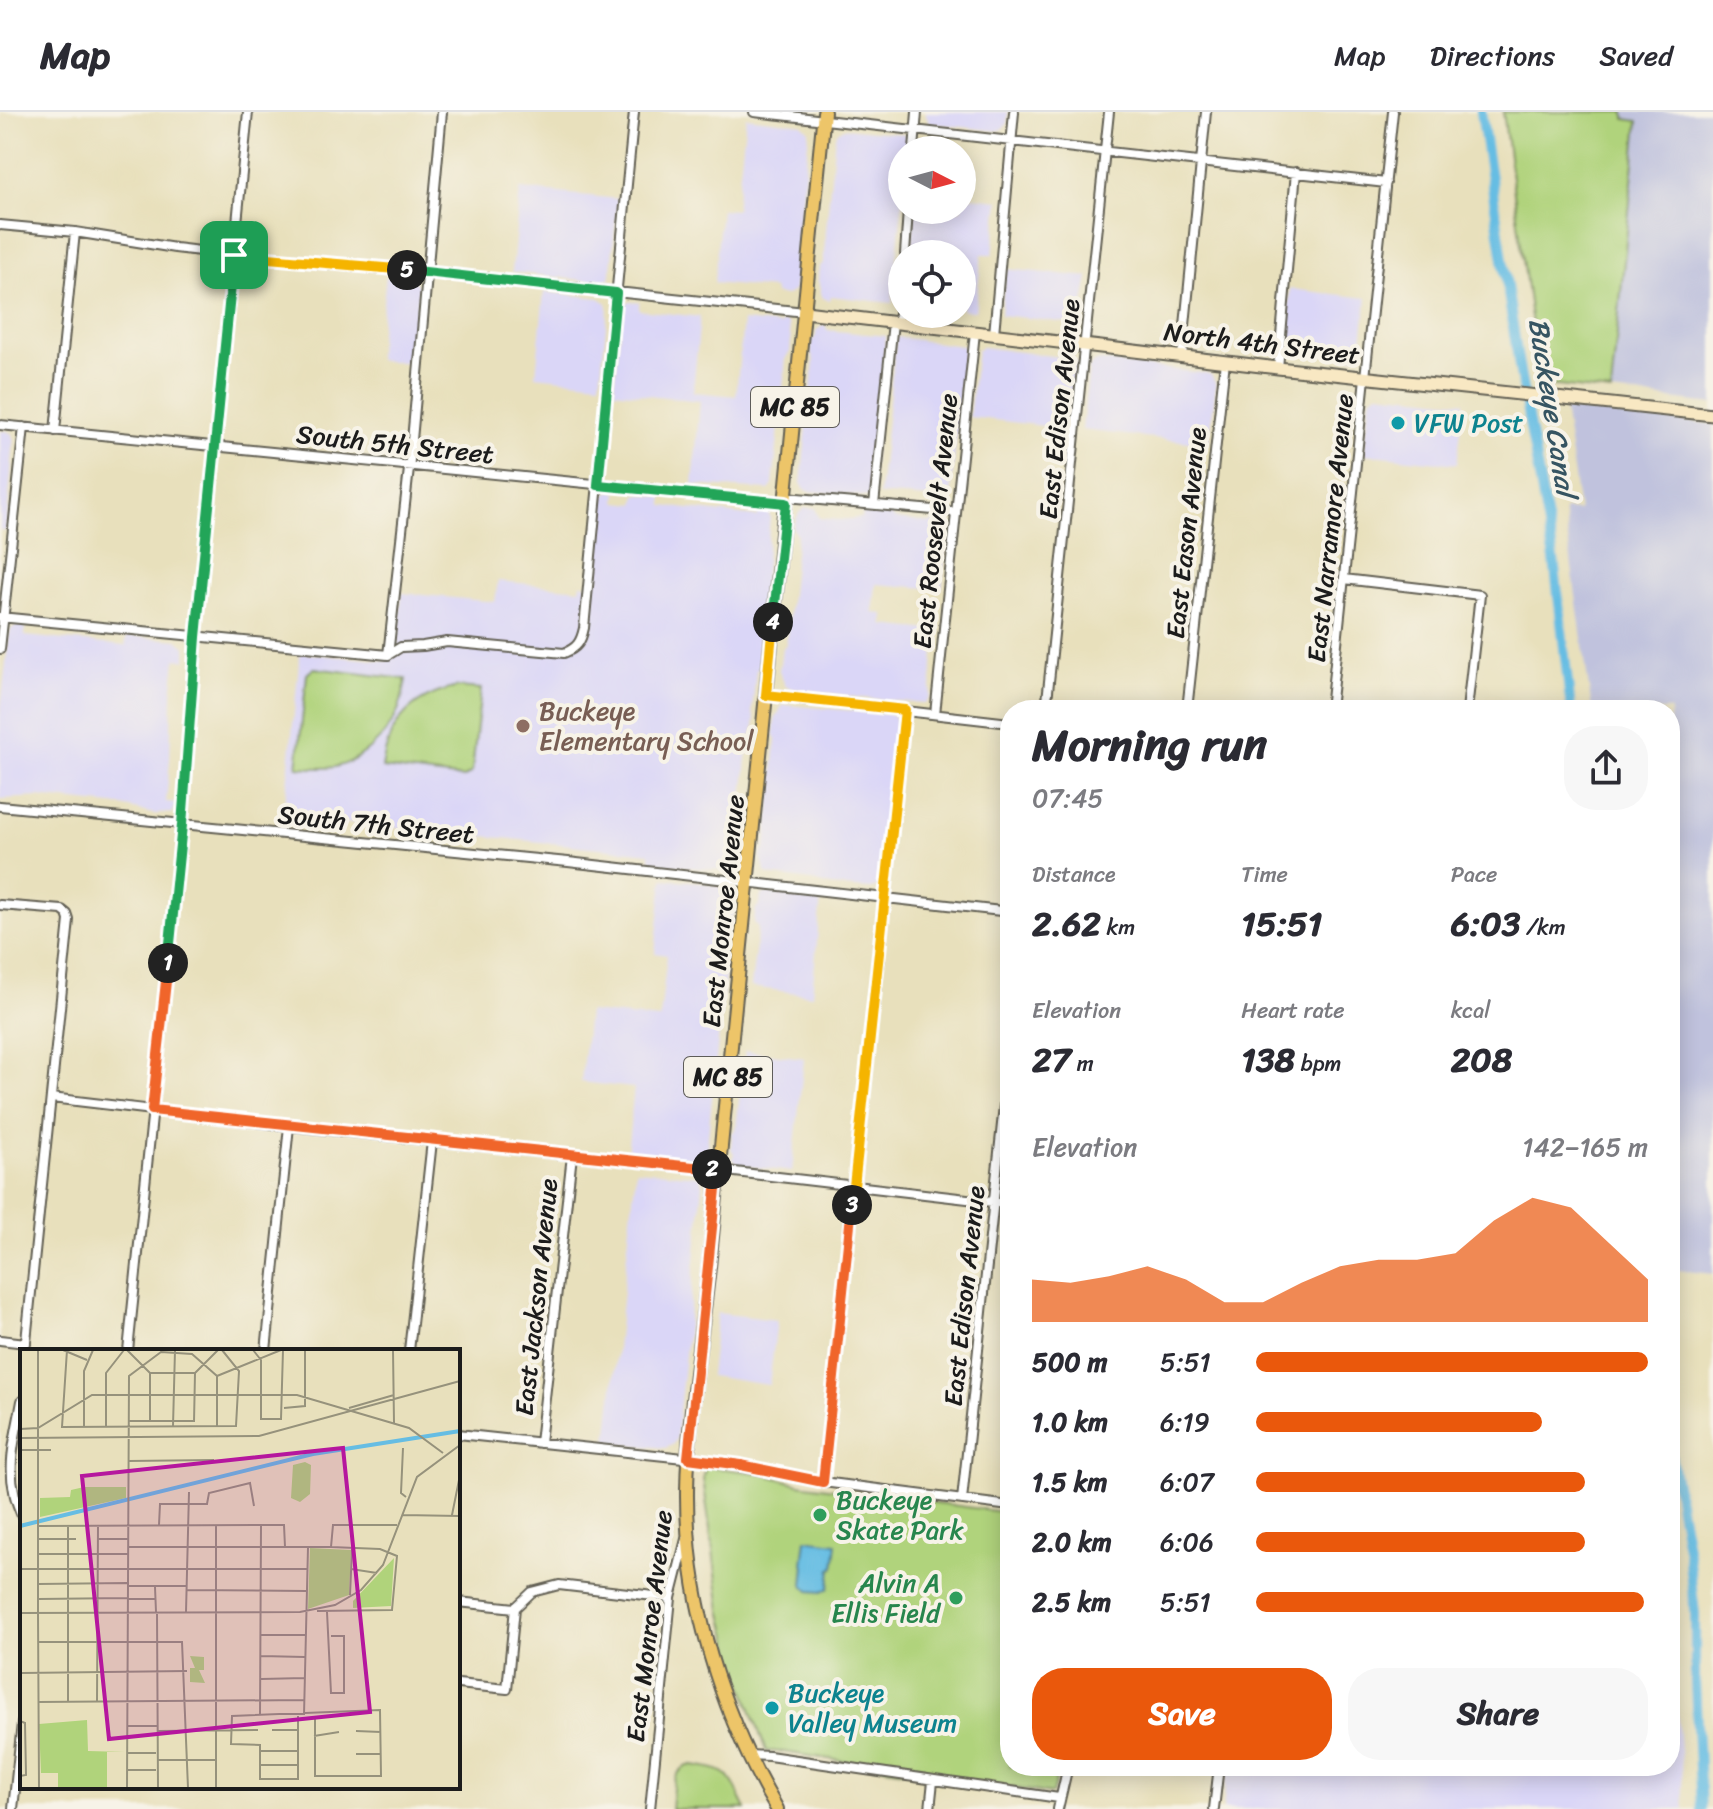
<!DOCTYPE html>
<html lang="en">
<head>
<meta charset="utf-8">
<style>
  :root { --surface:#fff; --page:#f7f7f7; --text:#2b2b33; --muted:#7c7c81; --line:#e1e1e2; --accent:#ea580c }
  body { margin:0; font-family:Sriracha,sans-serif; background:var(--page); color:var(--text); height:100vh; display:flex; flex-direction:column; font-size:30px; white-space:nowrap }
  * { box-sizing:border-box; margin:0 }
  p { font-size:26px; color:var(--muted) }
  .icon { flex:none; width:44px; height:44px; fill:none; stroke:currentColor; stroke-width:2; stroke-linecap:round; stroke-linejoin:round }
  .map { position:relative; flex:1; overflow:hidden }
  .side { position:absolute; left:1000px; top:588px; width:680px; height:1076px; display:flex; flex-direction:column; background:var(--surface); border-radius:32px; box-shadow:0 4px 20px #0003 }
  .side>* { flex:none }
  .needle { width:52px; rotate:96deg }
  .controls { position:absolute; left:888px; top:24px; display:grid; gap:16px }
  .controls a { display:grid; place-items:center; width:88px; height:88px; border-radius:50%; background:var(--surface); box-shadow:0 4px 20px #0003; font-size:40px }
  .pin { position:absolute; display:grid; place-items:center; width:68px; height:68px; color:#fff; margin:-34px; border-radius:16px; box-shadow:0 4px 12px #0006 }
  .km { position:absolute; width:40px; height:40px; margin:-20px; border-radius:50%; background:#222; color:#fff; font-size:22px; line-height:40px; text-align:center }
  .round { display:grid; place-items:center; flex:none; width:84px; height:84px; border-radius:32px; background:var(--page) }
  .headline { display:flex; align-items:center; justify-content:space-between; height:136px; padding:0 32px }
  h1 { font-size:44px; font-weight:800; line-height:60px }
  .figures { display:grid; grid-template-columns:repeat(3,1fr); gap:12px; height:136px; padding:8px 32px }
  .figures div { display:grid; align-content:center }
  .figures b { font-size:34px; font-weight:800 }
  .figures small { font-size:22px; font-weight:400 }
  .figures p { font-size:22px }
  .chart { height:224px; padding:16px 32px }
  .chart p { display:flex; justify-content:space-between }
  .chart svg { width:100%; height:144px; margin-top:8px; fill:var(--accent); opacity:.7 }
  .cta { display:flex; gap:16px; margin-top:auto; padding:16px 32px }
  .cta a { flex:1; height:92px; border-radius:32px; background:var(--accent); color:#fff; font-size:32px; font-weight:800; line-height:92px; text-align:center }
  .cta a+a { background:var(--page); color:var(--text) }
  ul { padding:0 32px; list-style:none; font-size:26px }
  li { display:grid; grid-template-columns:128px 96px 1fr; align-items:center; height:60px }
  li i { height:20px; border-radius:10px; background:var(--accent) }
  header { display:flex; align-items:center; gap:48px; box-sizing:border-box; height:112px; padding:0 40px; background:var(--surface); border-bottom:2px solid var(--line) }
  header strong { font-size:38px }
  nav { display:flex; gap:44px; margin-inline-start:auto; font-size:28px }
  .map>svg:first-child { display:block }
</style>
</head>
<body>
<header>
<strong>Map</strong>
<nav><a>Map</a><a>Directions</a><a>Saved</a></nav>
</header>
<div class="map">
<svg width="1713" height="1697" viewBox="0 0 1713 1697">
  <rect width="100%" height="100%" fill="#f7f3e8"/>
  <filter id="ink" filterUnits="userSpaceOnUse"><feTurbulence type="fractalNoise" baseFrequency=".0125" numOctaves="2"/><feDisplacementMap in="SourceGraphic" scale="16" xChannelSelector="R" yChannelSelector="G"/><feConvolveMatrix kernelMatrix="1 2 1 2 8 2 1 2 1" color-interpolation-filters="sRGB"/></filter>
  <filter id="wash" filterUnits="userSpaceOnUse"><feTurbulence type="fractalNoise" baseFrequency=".006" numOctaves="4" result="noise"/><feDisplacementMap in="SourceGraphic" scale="32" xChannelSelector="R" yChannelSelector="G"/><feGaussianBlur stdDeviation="1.8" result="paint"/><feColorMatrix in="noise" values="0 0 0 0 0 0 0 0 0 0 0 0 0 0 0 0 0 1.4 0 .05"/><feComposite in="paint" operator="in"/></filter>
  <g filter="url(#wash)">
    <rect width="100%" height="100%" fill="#e8e0bc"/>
    <path fill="#dad6f7" d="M925 0H1008L1007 12 1003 17 997 19 929 11Z
      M746 5 802 12 809 19 796 148 799 154 798 166 795 170 794 178 786 184 775 182 774 177 714 171 721 97 736 98Z
      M844 16 902 22 907 25 909 30 908 38H902V94L892 191 831 184 830 188 823 186 821 181V175L818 169 819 156 823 151 835 24 839 19Z
      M520 77 618 87 610 166 600 170 512 160Z
      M962 84 999 88 993 142H982L975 199 962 198V142H911L915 98H962Z
      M1005 157 1089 165 1080 210 1076 213H1070L1069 211 1001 203Z
      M386 164 411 167 416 171 419 175 411 251 377 248Z
      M1290 177 1367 186 1361 237 1358 243 1352 245 1295 239 1288 236 1285 230Z
      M544 180 599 186 607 191 608 195 600 271 536 264Z
      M630 189 639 190V198L700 205 693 280 736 284 743 209 781 213 782 208 788 212 791 227 790 240 786 245 773 373 769 378 693 373 700 289 614 279 622 196 624 193Z
      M823 213H826V218L886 224 870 385 808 379 804 376 801 371 814 249 811 242 812 229 816 224V219Z
      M896 225 962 234 964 236 951 381 945 387 890 383 879 384Z
      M982 235 1074 247 1077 250 1070 317 969 305 977 238Z
      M1101 249 1210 262 1214 267 1216 273 1209 332 1082 318 1089 256 1093 251Z
      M1378 281 1464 290 1457 352 1364 342 1370 289 1373 284Z
      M0 319H7L12 322 14 327 6 419 0 418Z
      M611 379 617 380 616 390 635 392 637 382 663 385V394L757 405 759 396 768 399 770 405 759 526 762 533 760 553 756 558 752 599 755 607 753 621 749 626 738 733 741 742 737 747 735 758 734 759 650 752V741L284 704 300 541 386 549 396 541 402 481 495 490 498 469 580 477 581 472 594 473 603 386 607 381Z
      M805 396H815L819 406 838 408 862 406 864 396 889 397 894 407 933 411 930 401 946 405 948 410 942 477 876 472 873 501 884 502 883 513 939 519 934 541 930 585 925 591 863 586 790 576 785 573 779 559 782 538 786 532 797 423 793 416 799 401Z
      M18 513 25 514V524L125 534 127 524 177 528 186 535V548L176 547 172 581 170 646 166 690 176 691 172 701 154 702 122 694 38 685 0 687V604L9 524 11 517Z
      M786 593 889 602 894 605 896 610 879 771 877 775 871 777 830 774 813 769 769 763 765 759 761 744 766 735 776 628 774 621 775 608 782 594Z
      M663 767 702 770 727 776 731 778 736 792V798L731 805 706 1044 702 1048 697 1049 627 1042 634 976 581 970 588 900 660 907 667 843 655 841Z
      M770 779 821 785 812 883 751 875 758 815 754 810 756 797 760 791 761 784Z
      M745 939 804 946 792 1060 739 1053 733 1047 734 1042 731 1036 732 1022 736 1016Z
      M636 1058 698 1064 701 1068 703 1073 676 1328 672 1333 665 1336 607 1331Z
      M717 1201 777 1208 769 1273 710 1264Z
      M1670 1492 1684 1697H1223L1228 1654H1670Z"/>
    <path fill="#c0c2dd" d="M1625 0H1713V292L1611 280 1638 9 1624 7Z
      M1564 296 1713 312V1162L1670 1157V598H1592L1564 398 1579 399Z"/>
    <path fill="#b0d37b" stroke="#66784c" stroke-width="2" d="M1503 0H1625V7L1638 9 1611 280 1540 272Z
      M314 556 406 567C401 600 391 621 364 641 356 647 345 653 335 655 322 657 310 656 297 655L307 562Z
      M458 575 481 577 472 660 464 666 382 656C389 608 412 585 458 575Z
      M709 1355 759 1361 799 1372 1010 1401V1654H1059L1052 1682 784 1640 766 1639 737 1557 721 1498 703 1366 705 1356Z
      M692 1653C733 1658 728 1662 746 1697H671C673 1679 671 1657 692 1653Z"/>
    <path fill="#66bde3" stroke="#416c80" stroke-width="2" d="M806 1427 837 1431 834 1456 831 1457 829 1476 822 1480 809 1479 803 1473 805 1453 803 1452Z"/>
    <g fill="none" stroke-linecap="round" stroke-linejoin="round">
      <path stroke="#66bde3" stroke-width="10" d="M1481 0 1520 261 1554 447 1571 598
        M1670 1338 1688 1442 1695 1502V1570L1701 1697"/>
    </g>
  </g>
  <g filter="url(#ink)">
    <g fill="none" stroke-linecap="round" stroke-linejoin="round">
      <g stroke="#636154" stroke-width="12">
        <path id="street" d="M754 0 1386 71
          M914 38 917 0
          M0 113 75 120 175 136 234 143 427 160 805 200
          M905 142 908 98
          M898 211 902 171
          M994 222 1014 0
          M1182 244 1206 0
          M1278 256 1296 60
          M0 313 786 391
          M55 319 75 120
          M786 385 956 400
          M874 393 893 210
          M1344 467 1480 483 1467 598
          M0 505 388 543 401 535 423 534 447 530 564 541C577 536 581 530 584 516L634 0
          M0 537 24 315
          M388 543 411 339 442 0
          M766 583 1010 611
          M1046 598 1109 0
          M1187 598 1225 249
          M1330 598 1393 0
          M935 602 975 220
          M0 694 568 750 1010 800
          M0 793 62 798 67 802 69 808 25 1239
          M51 986 289 1014 718 1058 1010 1092
          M0 1228 26 1231
          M128 1239 182 713 196 525 248 0
          M266 1239 289 1014
          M409 1239 432 1029
          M22 1289C17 1318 7 1350 14 1379 15 1388 19 1396 22 1404
          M458 1322 712 1349 823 1370 1010 1394
          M540 1331 572 1043
          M823 1370 905 598
          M962 1388 1010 937
          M458 1490 515 1496
          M458 1572 507 1577 515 1496 532 1480 559 1473 671 1486
          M748 1643 769 1644 1059 1686
          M13 1697 22 1611
          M650 1697 671 1486 686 1427
          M930 1697 933 1669
          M1058 1697 1068 1654
          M1214 1697 1219 1654"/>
      </g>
      <g stroke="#636154" stroke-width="15">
        <path id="secondary" d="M805 200 1278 256 1713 303"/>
      </g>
      <g stroke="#636154" stroke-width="16">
        <path id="primary" d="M777 1697C721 1602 686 1490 687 1379 688 1304 701 1229 709 1155L824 0"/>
      </g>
      <use href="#street" stroke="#fff" stroke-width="8"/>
      <use href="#secondary" stroke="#f8e8c3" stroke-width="11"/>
      <use href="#primary" stroke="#edc569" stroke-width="12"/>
    </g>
  </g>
  <g fill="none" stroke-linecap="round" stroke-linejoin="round" filter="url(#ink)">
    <g stroke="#fff" stroke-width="16">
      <path id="split-1" d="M168 851 182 713 196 525 234 143"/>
    </g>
    <g stroke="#fff" stroke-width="16">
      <path id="split-2" d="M168 851 152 998 712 1057"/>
    </g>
    <g stroke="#fff" stroke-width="16">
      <path id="split-3" d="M712 1057 718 1058 688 1346 741 1353 823 1370 852 1093"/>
    </g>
    <g stroke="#fff" stroke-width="16">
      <path id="split-4" d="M773 510 766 583 905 598 852 1093"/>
    </g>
    <g stroke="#fff" stroke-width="16">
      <path id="split-5" d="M407 158 616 181 598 373 786 391 773 510"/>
    </g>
    <g stroke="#fff" stroke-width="16">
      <path id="split-6" d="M234 143 407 158"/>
    </g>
    <use href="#split-1" stroke="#22a559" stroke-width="10"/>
    <use href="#split-2" stroke="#f0652b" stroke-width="10"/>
    <use href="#split-3" stroke="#f0652b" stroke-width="10"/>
    <use href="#split-4" stroke="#f5b400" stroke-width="10"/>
    <use href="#split-5" stroke="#22a559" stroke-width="10"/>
    <use href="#split-6" stroke="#f5b400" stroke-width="10"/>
  </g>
  <g fill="#0f9aa8" stroke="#f7f3e8" stroke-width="3">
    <circle cx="1398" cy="311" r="8"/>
    <circle cx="772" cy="1596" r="8"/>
  </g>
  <circle fill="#8d6e63" stroke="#f7f3e8" stroke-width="3" cx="523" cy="614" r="8"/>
  <g fill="#2e9e5b" stroke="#f7f3e8" stroke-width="3">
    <circle cx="820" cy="1403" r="8"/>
    <circle cx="956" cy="1486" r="8"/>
  </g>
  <g text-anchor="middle" stroke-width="8" stroke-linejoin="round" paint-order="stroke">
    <g fill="#f7f3e8" stroke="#5e5c59" stroke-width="2">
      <rect x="751" y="275" width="88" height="40" rx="6"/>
      <rect x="684" y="945" width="88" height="40" rx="6"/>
    </g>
    <g font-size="24" font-weight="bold" fill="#1c1c1c">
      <text x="795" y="303">MC 85</text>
      <text x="728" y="973">MC 85</text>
    </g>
    <g font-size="26" fill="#1c1c1c" stroke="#f7f3e8">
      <text transform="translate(1262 231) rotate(7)" y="9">North 4th Street</text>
      <text transform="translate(1059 297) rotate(-84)" y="9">East Edison Avenue</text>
      <text transform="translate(395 332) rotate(6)" y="9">South 5th Street</text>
      <text transform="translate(935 409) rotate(-84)" y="9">East Roosevelt Avenue</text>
      <text transform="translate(1330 416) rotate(-84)" y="9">East Narramore Avenue</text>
      <text transform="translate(1186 421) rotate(-84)" y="9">East Eason Avenue</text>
      <text transform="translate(376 712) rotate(6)" y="9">South 7th Street</text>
      <text transform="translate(723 799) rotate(-84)" y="9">East Monroe Avenue</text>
      <text transform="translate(964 1184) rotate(-84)" y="9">East Edison Avenue</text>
      <text transform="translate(536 1185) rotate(-84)" y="9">East Jackson Avenue</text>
      <text transform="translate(649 1514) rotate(-83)" y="9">East Monroe Avenue</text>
    </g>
    <g font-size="26" fill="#0d838f" stroke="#f7f3e8" text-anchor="start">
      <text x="1414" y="320">VFW Post</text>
      <text x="788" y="1590">Buckeye<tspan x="788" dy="30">Valley Museum</tspan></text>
    </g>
    <g font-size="26" fill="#785e54" stroke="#f7f3e8" text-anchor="start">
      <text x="539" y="608">Buckeye<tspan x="539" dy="30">Elementary School</tspan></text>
    </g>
    <g font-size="26" fill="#27864d" stroke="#f7f3e8" text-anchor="start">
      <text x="836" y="1397">Buckeye<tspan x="836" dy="30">Skate Park</tspan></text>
      <text x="940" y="1480" text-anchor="end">Alvin A<tspan x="940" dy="30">Ellis Field</tspan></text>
    </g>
    <g font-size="28" font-style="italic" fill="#365462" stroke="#f7f3e8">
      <text transform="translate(1553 295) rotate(81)" y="10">Buckeye Canal</text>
    </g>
  </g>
  <g transform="translate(20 1237)">
    <rect width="440" height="440" fill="#e8e0bc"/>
    <path d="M285 113 291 116 290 145 280 153 271 149 273 116ZM64 138H106V149L20 168V149L50 148 51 141ZM290 199 331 201 329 246 288 260ZM374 209 371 257 333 259V252ZM170 307 184 308V321H179L185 334 170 333V319H175ZM67 371 68 402 105 403H87V439H38V424H21L19 375Z" fill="#b0d37b"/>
    <path fill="none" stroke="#66bde3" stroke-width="4" d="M0 177 293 105 440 82"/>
    <path fill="none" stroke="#96927c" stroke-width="2" d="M18 1V264M43 1 67 11M47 1 42 78 216 77 219 22 202 1M107 1 130 24M233 1 241 11V70H261L263 1M373 1 374 74M130 24V73M130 24H175M175 24 198 1M197 27 261 1M264 59 285 57V1M329 59 374 46M108 72H174M174 73 175 24M153 77 155 1M64 78V22L73 1M86 78V24L104 1M0 80 18 79 72 46H277L389 79 423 104M0 89 239 87 440 32M383 99 381 144 386 148M0 101H31M108 112 194 111M382 166 440 167M432 166 440 126M139 176 140 155H187L189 144 230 134 234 157M19 177 264 176 265 198M19 190H56M78 190H108M108 198H311L360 200 377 207 372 261 297 262M311 198 313 176H377M19 205H108M0 220H287M331 220 357 224M18 235 107 234M107 237H167M135 238 136 263M167 241 287 242M330 246 332 200M18 250 107 249M107 250H136M137 263 138 439M166 263 169 143M307 263 311 344H324V287H311M0 264 280 263 315 256 341 241 363 216 397 128 440 96M18 264 19 439M240 286H285M18 293H162L168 439M241 307 285 308M2 324 167 322M241 330 285 329M48 352V176M77 352 78 176M18 353 284 351M284 366 288 198M240 367 241 177M278 367V430H240V396L211 395 212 367 360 361 361 427H295V367M0 372 5 374 6 426 0 427M107 377H137M252 381H278M137 382 238 381M336 382 361 383M294 387 319 383M239 402H278M107 404H136M336 405H361M137 411H195M239 416H278M107 421H136M107 439 109 27 141 3 172 5 197 27V77M196 439V176"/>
    <path fill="#b5179e" fill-opacity="0.15" stroke="#b5179e" stroke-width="4" d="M323 99 350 363 89 390 62 127Z"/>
    <rect width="440" height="440" fill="none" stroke="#1c1c1c" stroke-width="4"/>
  </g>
</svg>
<div class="controls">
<a><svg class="needle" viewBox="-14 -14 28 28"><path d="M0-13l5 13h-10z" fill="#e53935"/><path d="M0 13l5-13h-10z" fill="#7c7c81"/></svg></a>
<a><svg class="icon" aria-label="locate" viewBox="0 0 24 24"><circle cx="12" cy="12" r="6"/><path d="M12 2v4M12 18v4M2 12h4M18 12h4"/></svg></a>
</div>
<div class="pin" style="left:234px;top:143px;background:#1e9e55"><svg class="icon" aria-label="arrive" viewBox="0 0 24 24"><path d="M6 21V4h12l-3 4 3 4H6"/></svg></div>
<b class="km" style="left:168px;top:851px">1</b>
<b class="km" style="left:712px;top:1057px">2</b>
<b class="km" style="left:852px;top:1093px">3</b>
<b class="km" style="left:773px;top:510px">4</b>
<b class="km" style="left:407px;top:158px">5</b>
<section class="side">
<div class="headline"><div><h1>Morning run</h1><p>07:45</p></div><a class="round"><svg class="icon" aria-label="share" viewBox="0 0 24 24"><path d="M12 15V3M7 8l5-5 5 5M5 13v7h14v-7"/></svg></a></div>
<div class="figures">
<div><p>Distance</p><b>2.62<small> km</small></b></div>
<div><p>Time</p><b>15:51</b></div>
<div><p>Pace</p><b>6:03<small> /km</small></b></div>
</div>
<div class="figures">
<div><p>Elevation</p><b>27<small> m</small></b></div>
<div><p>Heart rate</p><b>138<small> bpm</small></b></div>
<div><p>kcal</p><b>208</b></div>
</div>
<div class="chart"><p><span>Elevation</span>142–165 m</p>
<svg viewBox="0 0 160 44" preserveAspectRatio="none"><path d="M0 44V31L10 32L20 30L30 27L40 31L50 38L60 38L70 32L80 27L90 25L100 25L110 23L120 13L130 6L140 9L150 20L160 31V44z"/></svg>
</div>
<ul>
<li><b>500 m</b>5:51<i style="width:100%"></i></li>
<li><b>1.0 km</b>6:19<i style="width:73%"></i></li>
<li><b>1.5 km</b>6:07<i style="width:84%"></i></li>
<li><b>2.0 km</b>6:06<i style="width:84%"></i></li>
<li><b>2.5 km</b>5:51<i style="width:99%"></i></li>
</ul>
<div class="cta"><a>Save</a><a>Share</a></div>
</section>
</div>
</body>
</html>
